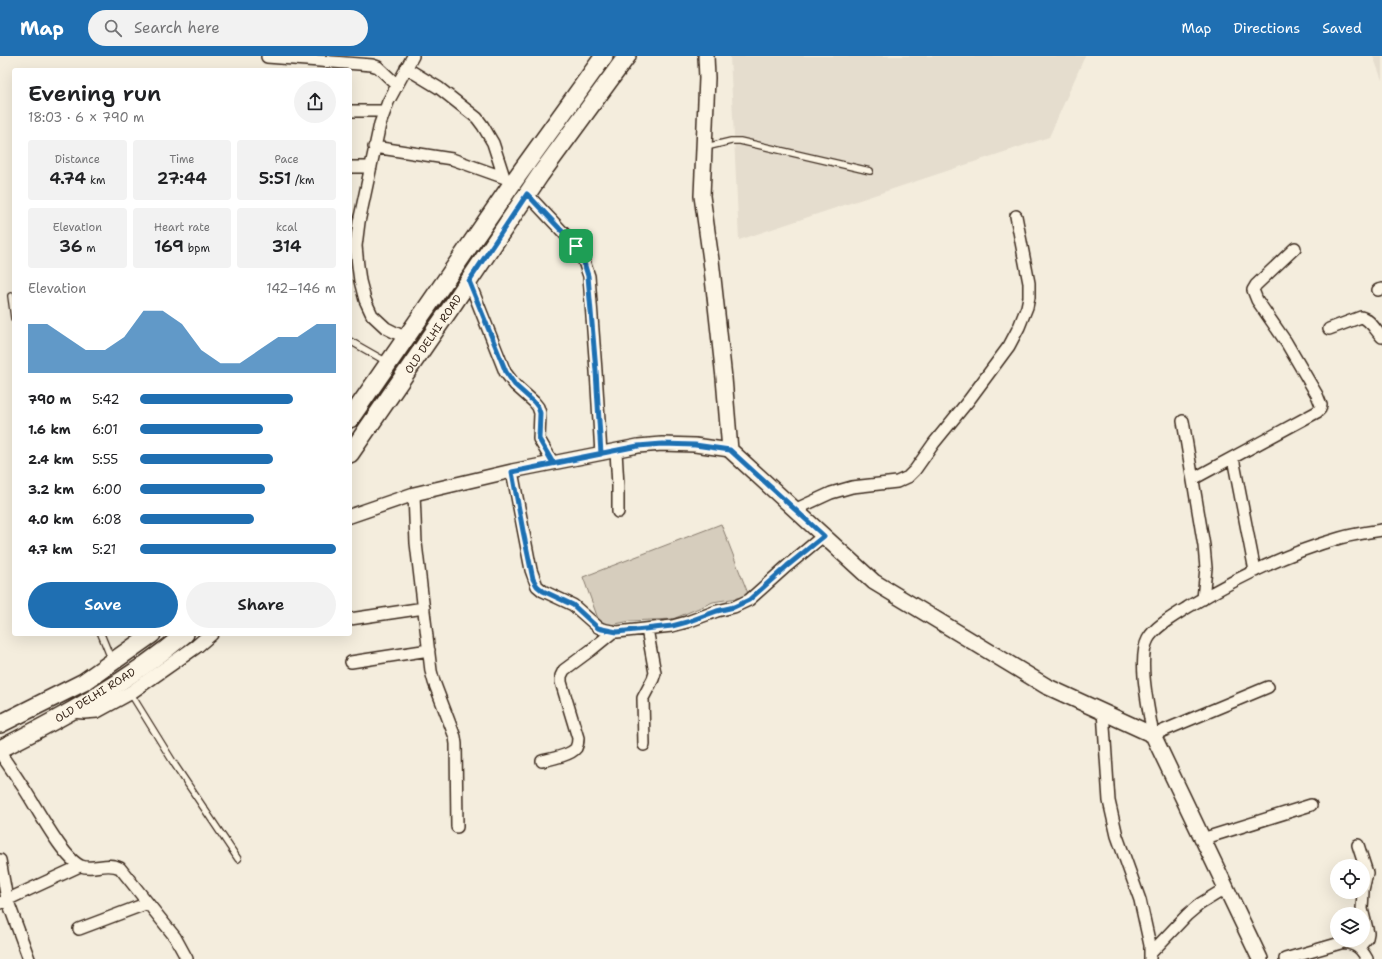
<!DOCTYPE html>
<html lang="en">
<head>
<meta charset="utf-8">
<style>
  :root { --surface:#fff; --page:#f2f2f2; --text:#202124; --muted:#757577; --accent:#1f6fb2 }
  body { margin:0; font-family:"Shantell Sans",sans-serif; background:var(--page); color:var(--text); height:100vh; display:flex; flex-direction:column; font-size:15px; white-space:nowrap }
  * { box-sizing:border-box; margin:0 }
  p { font-size:13px; color:var(--muted) }
  .icon { flex:none; width:22px; height:22px; fill:none; stroke:currentColor; stroke-width:2; stroke-linecap:round; stroke-linejoin:round }
  .map { position:relative; flex:1; overflow:hidden }
  .sheet { position:absolute; left:12px; top:12px; width:340px; height:568px; display:flex; flex-direction:column; background:var(--surface); border-radius:4px; box-shadow:0 4px 16px #0002 }
  .sheet>* { flex:none }
  .fabs { position:absolute; left:1330px; top:803px; display:grid; gap:8px }
  .fabs a { display:grid; place-items:center; width:40px; height:40px; border-radius:50%; background:var(--surface); box-shadow:0 4px 16px #0002; font-size:20px }
  .pin { position:absolute; display:grid; place-items:center; width:34px; height:34px; color:#fff; margin:-17px; border-radius:8px; box-shadow:0 2px 6px #0006 }
  .round { display:grid; place-items:center; flex:none; width:42px; height:42px; border-radius:21px; background:var(--page) }
  .head { display:flex; align-items:center; justify-content:space-between; height:68px; padding:0 16px }
  h1 { font-size:22px; font-weight:600; line-height:30px }
  .stats { display:grid; grid-template-columns:repeat(3,1fr); gap:6px; height:68px; padding:4px 16px }
  .stats div { display:grid; align-content:center; border-radius:4px; background:var(--page); text-align:center }
  .stats b { font-size:17px; font-weight:600 }
  .stats small { font-size:11px; font-weight:400 }
  .stats p { font-size:11px }
  .chart { height:112px; padding:8px 16px }
  .chart p { display:flex; justify-content:space-between }
  .chart svg { width:100%; height:72px; margin-top:4px; fill:var(--accent); opacity:.7 }
  .cta { display:flex; gap:8px; margin-top:auto; padding:8px 16px }
  .cta a { flex:1; height:46px; border-radius:24px; background:var(--accent); color:#fff; font-size:16px; font-weight:600; line-height:46px; text-align:center }
  .cta a+a { background:var(--page); color:var(--text) }
  ul { padding:0 16px; list-style:none; font-size:13px }
  li { display:grid; grid-template-columns:64px 48px 1fr; align-items:center; height:30px }
  li i { height:10px; border-radius:5px; background:var(--accent) }
  header { display:flex; align-items:center; gap:24px; box-sizing:border-box; height:56px; padding:0 20px; background:var(--accent); color:#fff }
  header strong { font-size:19px }
  nav { display:flex; gap:22px; margin-inline-start:auto; font-size:14px }
  .search { width:280px; height:36px; background:var(--page); display:flex; align-items:center; gap:10px; box-sizing:border-box; padding:0 14px; border-radius:22px; color:var(--muted); font-size:15px }
  .map>svg:first-child { display:block }
</style>
</head>
<body>
<header>
<strong>Map</strong>
<div class="search"><svg class="icon" aria-label="search" viewBox="0 0 24 24"><circle cx="10" cy="10" r="6"/><path d="M15 15l6 6"/></svg>Search here</div>
<nav><a>Map</a><a>Directions</a><a>Saved</a></nav>
</header>
<div class="map">
<svg width="1382" height="903" viewBox="0 0 1382 903">
  <rect width="100%" height="100%" fill="#f4eddd"/>
  <filter id="ink" filterUnits="userSpaceOnUse"><feTurbulence type="fractalNoise" baseFrequency=".025" numOctaves="2"/><feDisplacementMap in="SourceGraphic" scale="8" xChannelSelector="R" yChannelSelector="G"/><feConvolveMatrix kernelMatrix="1 2 1 2 8 2 1 2 1" color-interpolation-filters="sRGB"/></filter>
  <g filter="url(#ink)">
    <path fill="#e5ddce" d="M730 0H1085L1049 81 739 184Z
      M1373 0H1382V24Z"/>
    <path fill="#d6cdbd" stroke="#887c6e" d="M721 468 749 540 713 546 673 563 630 565 601 571 583 521Z"/>
    <g fill="none" stroke-linecap="round" stroke-linejoin="round">
      <g stroke="#3b2a1e" stroke-width="8">
        <path id="service" d="M706 91 731 85H740L870 115
          M11 240 14 262
          M350 285 387 306
          M101 578 112 605
          M131 638 175 709 238 803"/>
      </g>
      <g stroke="#3b2a1e" stroke-width="14">
        <path id="minor" d="M267 1 372 9 378 11 397 29
          M406 12 439 32 477 62 483 70 493 87 504 121
          M350 55H385
          M374 91 452 103 508 123
          M350 111H371
          M527 138 576 190 582 200 589 220 596 315 601 398
          M469 225 505 316 515 329 534 346 538 351 540 357 539 383 553 407
          M1378 234 1382 233
          M1329 273 1361 261C1370 263 1375 274 1382 281
          M406 282 386 272 372 259 365 244 360 225 358 210 356 190 359 166 380 68 388 46 413 0
          M1183 365 1204 490 1206 512 1203 543
          M616 395 618 430V456
          M1233 402 1255 515
          M512 415 531 514 537 530 543 535 573 549 598 571 602 573 617 576 672 570 687 566 717 555 734 551 749 544 787 510 823 480
          M1193 423 1317 356 1320 353 1321 349 1317 339 1286 286 1257 244 1253 234 1256 229 1295 192
          M414 438 416 487 431 615 434 626 455 681 456 688 457 771
          M794 454 831 437 852 431 897 426 908 421 915 414 934 387 969 344 1009 290 1019 271 1027 251 1029 241V227L1016 160
          M350 563 424 552
          M351 606 429 594
          M1268 631 1153 679C1149 655 1137 603 1148 583 1155 570 1176 559 1188 551 1236 522 1287 497 1340 482 1354 478 1368 476 1382 474
          M1103 655 1109 745 1117 780 1140 844 1150 889V903
          M644 689 643 642 653 623 655 617 647 573
          M0 697C7 707 14 717 21 728 34 746 62 802 81 810 94 815 107 805 120 812L175 881 187 903
          M542 705C551 703 571 699 576 692 578 688 578 685 578 682L561 626V620L564 614 591 594 613 576
          M1202 783 1311 749
          M1358 789 1367 817 1363 834
          M0 804 7 843 29 903
          M0 847 80 810
          M79 873 148 847
          M1359 891 1367 882 1368 877 1362 853 1363 836
          M1150 898 1187 859 1200 848 1226 832
          M1285 903 1344 886C1356 888 1361 892 1367 903"/>
      </g>
      <g stroke="#3b2a1e" stroke-width="16">
        <path id="tertiary" d="M350 460 414 438 512 415 638 390 662 388 695 389 730 394
          M71 655 84 656 97 655 130 637 197 590 211 578"/>
      </g>
      <g stroke="#3b2a1e" stroke-width="18">
        <path id="secondary" d="M706 0 707 22 702 140 711 204 724 322 730 394 874 526 1046 630 1153 679 1260 903"/>
      </g>
      <g stroke="#3b2a1e" stroke-width="20">
        <path id="primary" d="M350 363 514 125 604 0
          M350 398 454 247 540 119 627 0
          M0 668 84 626 152 578
          M0 693C65 660 129 625 185 578"/>
      </g>
      <use href="#service" stroke="#fcf5e5" stroke-width="5.5"/>
      <use href="#minor" stroke="#fcf5e5" stroke-width="11"/>
      <use href="#tertiary" stroke="#fcf5e5" stroke-width="13"/>
      <use href="#secondary" stroke="#fcf5e5" stroke-width="15"/>
      <use href="#primary" stroke="#fcf5e5" stroke-width="17"/>
    </g>
  </g>
  <g fill="none" stroke-linecap="round" stroke-linejoin="round" filter="url(#ink)">
    <g stroke="#fff" stroke-width="8">
      <path id="route" d="M576 190 582 200 588 220 596 315 601 398 512 416 523 475 533 523 537 530 543 535 573 549 598 572 602 573 617 576 672 570 687 566 717 555 734 551 749 544 787 510 824 480 730 394 695 389 662 388 638 390 553 407 539 383 540 357 538 351 534 346 515 329 506 316 469 225 527 138 576 190"/>
    </g>
    <use href="#route" stroke="#1f6fb2" stroke-width="5"/>
  </g>
  <g text-anchor="middle" stroke-width="3" stroke-linejoin="round" paint-order="stroke">
    <g font-size="11" fill="#3b2a1e" stroke="#fcf5e5">
      <text transform="translate(433 278) rotate(-56)" y="4">OLD DELHI ROAD</text>
      <text transform="translate(95 639) rotate(-32)" y="4">OLD DELHI ROAD</text>
    </g>
  </g>
</svg>
<div class="fabs">
<a><svg class="icon" aria-label="locate" viewBox="0 0 24 24"><circle cx="12" cy="12" r="6"/><path d="M12 2v4M12 18v4M2 12h4M18 12h4"/></svg></a>
<a><svg class="icon" aria-label="layers" viewBox="0 0 24 24"><path d="M12 4l9 5-9 5-9-5zM3 14l9 5 9-5"/></svg></a>
</div>
<div class="pin" style="left:576px;top:190px;background:#1e9e55"><svg class="icon" aria-label="arrive" viewBox="0 0 24 24"><path d="M6 21V4h12l-3 4 3 4H6"/></svg></div>
<section class="sheet">
<div class="head"><div><h1>Evening run</h1><p>18:03 · 6 × 790 m</p></div><a class="round"><svg class="icon" aria-label="share" viewBox="0 0 24 24"><path d="M12 15V3M7 8l5-5 5 5M5 13v7h14v-7"/></svg></a></div>
<div class="stats">
<div><p>Distance</p><b>4.74<small> km</small></b></div>
<div><p>Time</p><b>27:44</b></div>
<div><p>Pace</p><b>5:51<small> /km</small></b></div>
</div>
<div class="stats">
<div><p>Elevation</p><b>36<small> m</small></b></div>
<div><p>Heart rate</p><b>169<small> bpm</small></b></div>
<div><p>kcal</p><b>314</b></div>
</div>
<div class="chart"><p><span>Elevation</span>142–146 m</p>
<svg viewBox="0 0 160 44" preserveAspectRatio="none"><path d="M0 44V14L10 14L20 22L30 30L40 30L50 22L60 6L70 6L80 14L90 30L100 38L110 38L120 30L130 22L140 22L150 14L160 14V44z"/></svg>
</div>
<ul>
<li><b>790 m</b>5:42<i style="width:78%"></i></li>
<li><b>1.6 km</b>6:01<i style="width:63%"></i></li>
<li><b>2.4 km</b>5:55<i style="width:68%"></i></li>
<li><b>3.2 km</b>6:00<i style="width:64%"></i></li>
<li><b>4.0 km</b>6:08<i style="width:58%"></i></li>
<li><b>4.7 km</b>5:21<i style="width:100%"></i></li>
</ul>
<div class="cta"><a>Save</a><a>Share</a></div>
</section>
</div>
</body>
</html>
